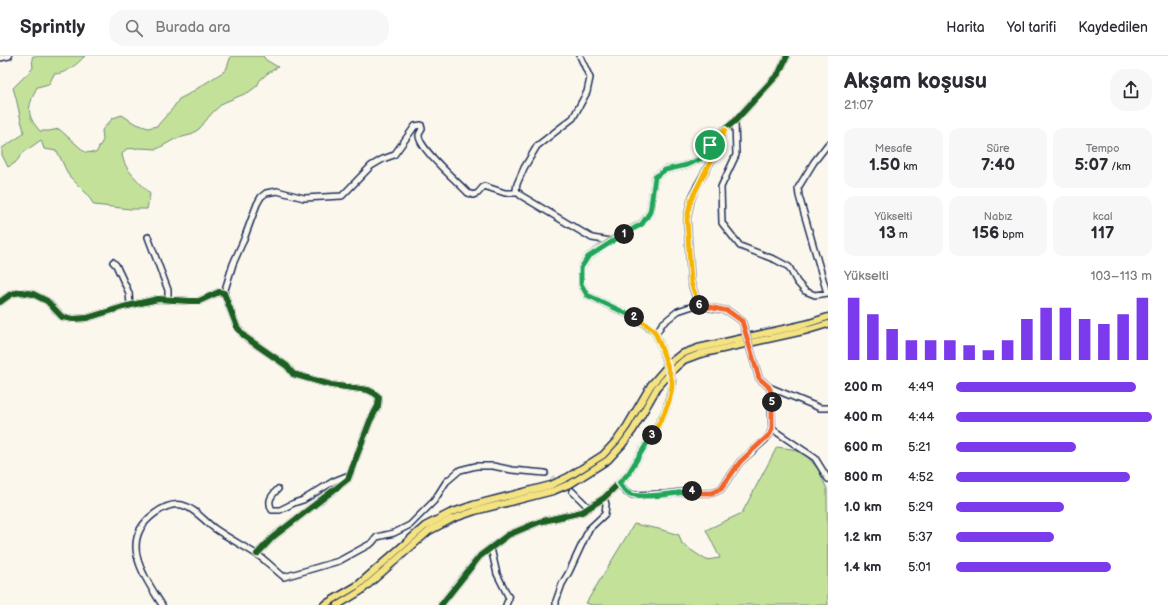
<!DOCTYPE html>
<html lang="tr">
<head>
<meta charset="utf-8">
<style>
  :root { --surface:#fff; --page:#f7f7f7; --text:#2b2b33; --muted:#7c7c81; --line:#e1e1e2; --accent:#7c3aed }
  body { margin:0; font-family:"Balsamiq Sans",sans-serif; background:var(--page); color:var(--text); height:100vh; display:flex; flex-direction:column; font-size:15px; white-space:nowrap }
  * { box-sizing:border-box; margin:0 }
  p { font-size:13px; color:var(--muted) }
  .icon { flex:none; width:22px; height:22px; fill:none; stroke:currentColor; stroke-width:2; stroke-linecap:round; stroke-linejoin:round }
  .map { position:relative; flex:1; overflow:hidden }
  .side { display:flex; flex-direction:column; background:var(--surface); width:340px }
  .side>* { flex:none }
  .pin { position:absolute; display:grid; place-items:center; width:34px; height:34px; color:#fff; margin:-17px; border:2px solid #fff; border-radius:50%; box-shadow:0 1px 4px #0007 }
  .km { position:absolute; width:20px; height:20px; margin:-10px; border-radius:50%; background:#222; color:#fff; font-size:11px; line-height:20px; text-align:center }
  .round { display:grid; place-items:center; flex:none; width:42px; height:42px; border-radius:16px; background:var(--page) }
  .head { display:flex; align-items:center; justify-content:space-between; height:68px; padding:0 16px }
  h1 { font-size:22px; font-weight:600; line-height:30px }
  .figures { display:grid; grid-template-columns:repeat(3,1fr); gap:6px; height:68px; padding:4px 16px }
  .figures div { display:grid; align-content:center; border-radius:10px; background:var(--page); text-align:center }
  .figures b { font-size:17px; font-weight:600 }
  .figures small { font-size:11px; font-weight:400 }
  .figures p { font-size:11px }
  .chart { height:112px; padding:8px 16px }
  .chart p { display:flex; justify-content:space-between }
  .chart svg { width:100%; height:72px; margin-top:4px; stroke:var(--accent); stroke-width:6 }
  ul { padding:0 16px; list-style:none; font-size:13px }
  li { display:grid; grid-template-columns:64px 48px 1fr; align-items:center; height:30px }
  li i { height:10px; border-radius:5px; background:var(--accent) }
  header { display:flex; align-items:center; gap:24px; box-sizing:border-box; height:56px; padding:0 20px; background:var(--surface); border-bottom:1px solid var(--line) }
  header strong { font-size:19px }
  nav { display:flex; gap:22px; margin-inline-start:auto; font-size:14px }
  .search { width:280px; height:36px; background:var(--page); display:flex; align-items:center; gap:10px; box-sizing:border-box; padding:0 14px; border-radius:16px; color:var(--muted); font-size:15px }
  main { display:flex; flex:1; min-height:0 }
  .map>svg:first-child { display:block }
</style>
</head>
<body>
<header>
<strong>Sprintly</strong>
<div class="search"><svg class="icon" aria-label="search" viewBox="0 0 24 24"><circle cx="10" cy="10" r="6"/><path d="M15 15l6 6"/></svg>Burada ara</div>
<nav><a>Harita</a><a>Yol tarifi</a><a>Kaydedilen</a></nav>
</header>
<main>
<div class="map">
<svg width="828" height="549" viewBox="0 0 828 549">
  <rect width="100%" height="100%" fill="#fbf7ec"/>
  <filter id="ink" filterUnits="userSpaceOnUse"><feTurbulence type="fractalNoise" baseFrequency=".025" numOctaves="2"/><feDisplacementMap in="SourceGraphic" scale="8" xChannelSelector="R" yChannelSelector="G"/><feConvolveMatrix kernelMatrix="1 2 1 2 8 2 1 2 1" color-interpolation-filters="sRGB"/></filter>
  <g filter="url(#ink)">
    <path fill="#c3e198" stroke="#6f887b" d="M33 0H85C76 9 66 18 54 18L49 28 37 31C28 51 25 58 40 75H49L59 73 85 96 96 97 103 84 102 74 113 62 122 59 134 67 148 72 157 70 173 52 179 43 187 39 226 14 231 0H263L266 4 278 11 268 17 260 24 257 30 249 36 223 47 212 57 199 73 190 79 175 83 157 93 139 92 126 93 122 98C124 115 140 125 150 138L147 153H130L94 149 87 138 69 120 57 95 44 93 41 84 24 96 15 107 8 111 2 99V92L22 79 24 75C19 60 18 46 13 32L33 12 32 2Z
      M777 391 792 393 807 400 818 413 827 433 828 549H592L586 547 634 468 659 473 679 479 682 488 706 504 720 502 706 474 742 457Z"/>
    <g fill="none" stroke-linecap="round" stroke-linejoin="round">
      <path stroke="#cecfd0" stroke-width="5" stroke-dasharray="5 2.5" stroke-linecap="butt" d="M545 417 572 435"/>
      <g stroke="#1b2f5e" stroke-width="8">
        <path id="minor" d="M580 0 590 22 587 36 573 62 537 90 524 112 517 128 516 134 520 139 592 182 611 185
          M0 2 9 0
          M735 65 736 99 721 131 722 167 740 190 776 204 789 211 797 226 805 235 815 239 828 237
          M148 181 168 234V244
          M113 206 116 209 129 237 130 249
          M224 237 233 208 244 183 257 148 261 141 266 137 277 135 304 142 342 140 371 110 383 103 394 99 415 70 421 69 422 73C422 73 419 78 419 79 418 92 458 126 468 137L473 139 478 137 484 130 505 137H519
          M827 237 799 140 798 132 814 106 828 88
          M0 246 11 238 21 236 33 238 47 245 62 261 73 263 87 262 123 251 158 243 190 245H199L219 236 224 237 237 271 245 281 287 310 293 318 331 329 368 334 374 337 379 341 378 350 370 365 348 423 273 481 257 498
          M699 250 691 227 687 163 691 144 697 130 714 100 724 74
          M656 278 662 268 678 255 696 249 728 255 742 265 744 271
          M769 331 820 352H828
          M772 373 815 402 828 423
          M619 427 626 436 633 439 666 438 691 435 700 437H712L721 433 740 406 765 384 770 378 772 373 771 336 769 331 759 322 750 292
          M278 433C271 440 267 445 272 454H280L294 447 303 444 334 425 349 419
          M572 435 589 452
          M491 492 497 518 509 542 506 549
          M162 549C144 520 118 485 154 458 162 452 172 447 182 449 195 452 204 465 214 472 228 482 242 489 256 498 266 504 275 514 284 521L339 505 372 487 377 481 394 477 410 469 434 445 446 426 460 414 476 410H493L512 414 545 417
          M441 549 480 500 508 479 539 466 582 456 604 442 628 418 656 372 666 353 673 326 665 305 659 285 654 275 639 264 587 239 581 228V212L588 201 612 184 642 167 650 156 655 121 665 114 687 109 702 102 719 78 735 65 779 17 787 0
          M556 549V545L562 528 569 516 589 473 605 458 606 448 604 442"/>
      </g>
      <g stroke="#1b2f5e" stroke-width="9">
        <path id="major" d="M324 549 358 529 425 470 450 457 473 449 551 429 568 421 603 399 617 384 627 370 651 329 671 306 681 298 698 292 806 268 828 261
          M338 549 361 535 429 475 452 463 475 455 553 435 572 427 608 404 622 389 633 374 657 332 676 311 684 304 700 298 808 274 828 268"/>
      </g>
      <use href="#minor" stroke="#fbf7ec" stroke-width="5"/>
      <use href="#major" stroke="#f5e382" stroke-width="6"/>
      <g stroke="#1b2f5e" stroke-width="8" stroke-linecap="butt">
        <path id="minor-bridge" d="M744 271 750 292"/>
      </g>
      <use href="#minor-bridge" stroke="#fbf7ec" stroke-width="5"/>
      <g stroke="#fbf7ec" stroke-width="8">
        <path id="cycleway" d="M0 246 11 238 21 236 33 238 47 245 62 261 73 263 87 262 123 251 158 243 190 245H199L219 236 224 237 237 271 245 281 287 310 293 318 331 329 368 334 374 337 379 341 378 350 370 365 348 423 273 481 257 498
          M441 549 480 500 508 479 539 466 582 456 604 442 628 418 656 372 666 353 673 326 665 305 659 285 654 275 639 264 587 239 581 228V212L588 201 612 184 642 167 650 156 655 121 665 114 687 109 702 102 719 78 735 65 779 17 787 0"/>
      </g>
      <use href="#cycleway" stroke="#1b5e20" stroke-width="6"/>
    </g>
  </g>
  <g fill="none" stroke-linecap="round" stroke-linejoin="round" filter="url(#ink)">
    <g stroke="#fff" stroke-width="8">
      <path id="split-1" d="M624 178 642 168 650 156 655 121 665 114 687 109 702 102 710 89"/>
    </g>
    <g stroke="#fff" stroke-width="8">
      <path id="split-2" d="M624 178 588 201 581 212V228L587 239 634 261"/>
    </g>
    <g stroke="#fff" stroke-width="8">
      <path id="split-3" d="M634 261C640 265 650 269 654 275 657 278 673 324 672 327 672 344 661 365 652 379"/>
    </g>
    <g stroke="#fff" stroke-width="8">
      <path id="split-4" d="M652 379 628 418 619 427C622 430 624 435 628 437 639 444 678 437 692 435"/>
    </g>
    <g stroke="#fff" stroke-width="8">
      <path id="split-5" d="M692 435 700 437H712L721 433 740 406 770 378 772 373V346"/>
    </g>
    <g stroke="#fff" stroke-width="8">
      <path id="split-6" d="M699 249 728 255 742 265 759 322 769 331 771 336 772 346"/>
    </g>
    <g stroke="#fff" stroke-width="8">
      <path id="split-7" d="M699 249 691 227 687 163 691 144 704 118"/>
    </g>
    <g stroke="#fff" stroke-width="8">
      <path id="split-8" d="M704 118 714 100 725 74 710 89"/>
    </g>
    <use href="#split-1" stroke="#22a559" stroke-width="5"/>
    <use href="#split-2" stroke="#22a559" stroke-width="5"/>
    <use href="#split-3" stroke="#f5b400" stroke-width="5"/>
    <use href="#split-4" stroke="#22a559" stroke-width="5"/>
    <use href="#split-5" stroke="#f0652b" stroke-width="5"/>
    <use href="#split-6" stroke="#f0652b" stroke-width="5"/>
    <use href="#split-7" stroke="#f5b400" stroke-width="5"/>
    <use href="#split-8" stroke="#f5b400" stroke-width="5"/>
  </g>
</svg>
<div class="pin" style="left:710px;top:89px;background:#1e9e55"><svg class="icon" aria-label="arrive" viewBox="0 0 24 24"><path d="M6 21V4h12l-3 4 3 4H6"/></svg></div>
<b class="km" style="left:624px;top:178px">1</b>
<b class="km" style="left:634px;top:261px">2</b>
<b class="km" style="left:652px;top:379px">3</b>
<b class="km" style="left:692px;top:435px">4</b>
<b class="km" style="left:772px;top:346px">5</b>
<b class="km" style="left:699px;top:249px">6</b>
</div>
<section class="side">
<div class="head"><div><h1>Akşam koşusu</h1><p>21:07</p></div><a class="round"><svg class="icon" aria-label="share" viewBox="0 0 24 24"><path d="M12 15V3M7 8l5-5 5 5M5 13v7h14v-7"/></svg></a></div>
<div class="figures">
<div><p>Mesafe</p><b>1.50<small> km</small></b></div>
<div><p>Süre</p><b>7:40</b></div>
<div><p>Tempo</p><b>5:07<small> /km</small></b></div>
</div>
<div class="figures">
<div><p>Yükselti</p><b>13<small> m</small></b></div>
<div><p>Nabız</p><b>156<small> bpm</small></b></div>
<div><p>kcal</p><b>117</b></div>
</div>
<div class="chart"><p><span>Yükselti</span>103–113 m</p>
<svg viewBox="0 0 160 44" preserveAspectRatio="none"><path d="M5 44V6M15 44V16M25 44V25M35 44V32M45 44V32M55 44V32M65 44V35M75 44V38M85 44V32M95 44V19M105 44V12M115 44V12M125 44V19M135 44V22M145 44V16M155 44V6"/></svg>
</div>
<ul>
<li><b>200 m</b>4:49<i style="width:92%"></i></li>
<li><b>400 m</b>4:44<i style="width:100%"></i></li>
<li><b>600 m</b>5:21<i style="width:61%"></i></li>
<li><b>800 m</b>4:52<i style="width:89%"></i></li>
<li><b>1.0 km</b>5:29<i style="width:55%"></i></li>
<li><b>1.2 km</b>5:37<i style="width:50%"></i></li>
<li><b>1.4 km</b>5:01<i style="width:79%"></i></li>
</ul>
</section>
</main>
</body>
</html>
